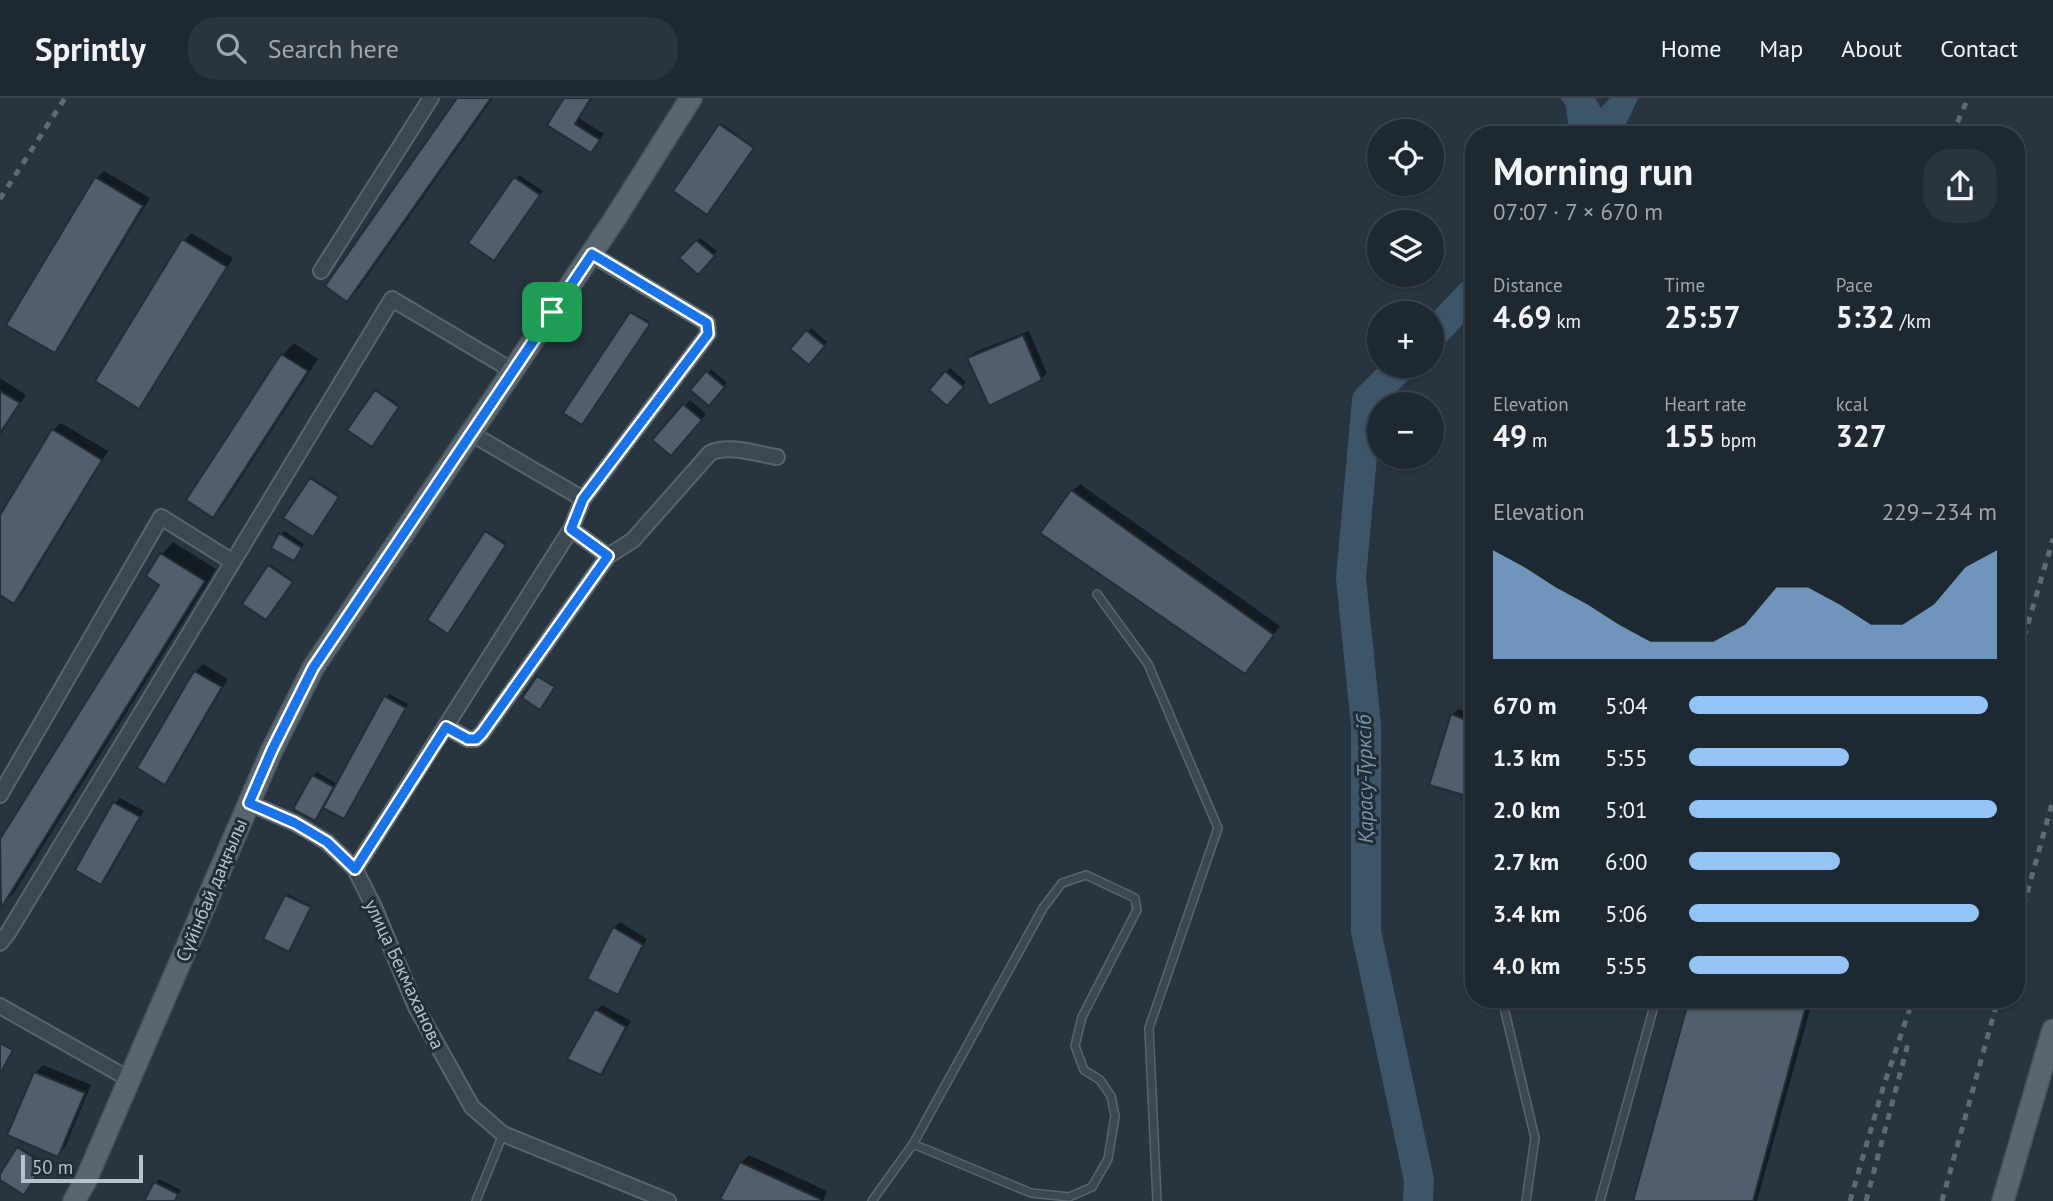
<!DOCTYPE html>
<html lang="en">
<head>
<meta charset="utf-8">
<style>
  :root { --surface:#1d2831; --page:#2a343d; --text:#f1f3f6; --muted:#a0a6ab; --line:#3b444d; --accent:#93c4f5 }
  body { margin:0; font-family:"PT Sans",sans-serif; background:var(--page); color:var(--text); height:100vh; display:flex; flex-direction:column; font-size:26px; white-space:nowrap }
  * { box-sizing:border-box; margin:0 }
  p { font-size:23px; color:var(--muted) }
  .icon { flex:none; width:38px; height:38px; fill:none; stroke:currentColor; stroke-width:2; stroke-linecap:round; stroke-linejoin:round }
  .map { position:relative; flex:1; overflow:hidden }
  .side { position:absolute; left:1465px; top:28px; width:560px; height:882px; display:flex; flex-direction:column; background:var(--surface); border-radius:28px; box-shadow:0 2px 5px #0004,0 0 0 2px var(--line) }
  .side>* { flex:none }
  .buttons { position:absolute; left:1367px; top:21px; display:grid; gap:14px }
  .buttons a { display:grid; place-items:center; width:77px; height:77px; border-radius:50%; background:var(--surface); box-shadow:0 2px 5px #0004,0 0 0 2px var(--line); font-size:35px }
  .scale { position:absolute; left:21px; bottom:18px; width:122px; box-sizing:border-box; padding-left:7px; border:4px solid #b8c1cb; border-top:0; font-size:19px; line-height:24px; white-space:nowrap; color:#b8c1cb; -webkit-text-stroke:5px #202c36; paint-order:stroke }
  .pin { position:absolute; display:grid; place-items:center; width:60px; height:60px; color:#fff; margin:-30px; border-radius:14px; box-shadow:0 4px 10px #0006 }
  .round { display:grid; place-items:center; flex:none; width:74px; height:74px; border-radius:28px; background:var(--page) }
  .head { display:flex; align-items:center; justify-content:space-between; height:119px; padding:0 28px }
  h1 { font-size:38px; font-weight:700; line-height:52px }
  .stats { display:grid; grid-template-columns:repeat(3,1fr); gap:10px; height:119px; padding:7px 28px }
  .stats div { display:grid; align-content:center }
  .stats b { font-size:30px; font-weight:700 }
  .stats small { font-size:19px; font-weight:400 }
  .stats p { font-size:19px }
  .chart { height:196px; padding:14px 28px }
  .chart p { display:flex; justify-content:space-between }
  .chart svg { width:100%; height:126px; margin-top:7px; fill:var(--accent); opacity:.7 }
  ul { padding:0 28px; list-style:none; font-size:23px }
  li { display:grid; grid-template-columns:112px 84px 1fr; align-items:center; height:52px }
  li i { height:18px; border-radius:9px; background:var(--accent) }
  header { display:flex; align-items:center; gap:42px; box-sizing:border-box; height:98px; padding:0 35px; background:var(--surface); border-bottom:2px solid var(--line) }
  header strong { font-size:33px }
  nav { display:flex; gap:38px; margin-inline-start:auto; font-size:24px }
  .search { width:490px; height:63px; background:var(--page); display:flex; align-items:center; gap:18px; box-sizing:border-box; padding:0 24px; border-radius:28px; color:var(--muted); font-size:26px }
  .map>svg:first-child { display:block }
</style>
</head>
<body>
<header>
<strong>Sprintly</strong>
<div class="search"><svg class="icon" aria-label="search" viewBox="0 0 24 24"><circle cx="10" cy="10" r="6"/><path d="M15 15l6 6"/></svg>Search here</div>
<nav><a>Home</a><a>Map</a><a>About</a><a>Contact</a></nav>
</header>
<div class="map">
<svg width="2053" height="1103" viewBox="0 0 2053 1103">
  <rect width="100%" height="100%" fill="#273541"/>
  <path fill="#3d5569" d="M1560 0H1595L1601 10 1610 0H1638C1619 46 1618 37 1572 37L1569 34 1566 8Z"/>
  <path fill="#0007" d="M459 0H493L359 190 347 202Z
    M566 0H592L579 20 604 36 591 53 549 27Z
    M722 26 754 49 707 115 675 92Z
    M104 73 150 100 62 245 54 253 97 80Z
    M519 77 543 93 497 158 516 80Z
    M191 135 233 160 146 301 139 308 184 143Z
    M700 140 717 153 698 174 682 160Z
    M632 214 650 224 582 324 565 314Z
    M811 230 827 244 808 265 792 251Z
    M1029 233 1047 275 1041 281 969 260 975 254Z
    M294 245 318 261 224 406 213 417 189 402 283 257Z
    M950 270 966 284 947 305 931 291Z
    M711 271 727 285 709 305 692 292Z
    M0 280 26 297 0 337Z
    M377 292 399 307 372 347 350 332Z
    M690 302 706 316 676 351 654 342Z
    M61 325 108 353 22 496 14 503 0 495V420L53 332Z
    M312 380 339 397 312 436 286 419Z
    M1080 386 1280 528 1252 566 1072 393Z
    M284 433 304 446 297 457 281 437Z
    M487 433 506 445 447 534 429 522Z
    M173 444 216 471 13 796 1 807 0 744 161 486 148 478 162 456Z
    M271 467 292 482 266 520 244 505Z
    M203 566 228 581 172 677 165 684 195 574Z
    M389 596 408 606 344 719 323 708 313 678 317 674 337 686Z
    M1458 611 1474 617V685L1466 696 1452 617Z
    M120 700 144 713 107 779 101 785 115 705Z
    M288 796 311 808 290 850 265 840Z
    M620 824 647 841 623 889 618 894 589 880 614 830Z
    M1690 901H1813L1757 1103H1635Z
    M602 907 631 923 606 969 600 975 596 913Z
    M43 967 91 987 65 1049 57 1057 9 1036 35 975Z
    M19 1049 44 1064 24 1095 0 1080Z
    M749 1057 827 1093 823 1103H729L741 1065Z
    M159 1081 181 1092 175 1103H146Z"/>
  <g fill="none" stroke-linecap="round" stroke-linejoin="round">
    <path stroke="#3d5569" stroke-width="30" d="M1432 237 1474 193
      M1401 268 1367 302 1351 480 1366 627V833L1419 1082 1418 1103"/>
  </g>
  <path fill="#505f6b" stroke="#222e38" stroke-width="2" d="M457 0H491L347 204 325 188Z
    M564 0H591L575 26 600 42 591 55 547 27Z
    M719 26 754 50 707 117 673 93Z
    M95 79 143 108 55 255 6 227Z
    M514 79 540 97 494 163 468 145Z
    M182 141 227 169 139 311 95 283Z
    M696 142 715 158 698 177 679 160Z
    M630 214 650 226 582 327 563 315Z
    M806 232 825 248 809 267 790 251Z
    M1023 237 1042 282 989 308 967 260Z
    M281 256 308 273 213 420 186 402Z
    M706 273 725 289 709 308 690 292Z
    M945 273 964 289 947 308 929 292Z
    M375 292 399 309 372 349 347 332Z
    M0 293 20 305 0 335Z
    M683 306 702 322 671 358 652 342Z
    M52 331 102 362 14 506 0 497V417Z
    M310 380 339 399 313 439 283 420Z
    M1071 392 1274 537 1245 576 1040 435Z
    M485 433 506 447 448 536 427 522Z
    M279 435 302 450 294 463 271 450Z
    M160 455 205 483 1 810 0 741 159 487 146 478Z
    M268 467 293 484 266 522 242 506Z
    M194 573 222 589 165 687 137 670Z
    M537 578 555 589 540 612 522 600Z
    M384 598 406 610 344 721 323 710Z
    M1451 616 1474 625V675L1467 698 1429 687Z
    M312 677 334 689 315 723 293 711Z
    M113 704 140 719 101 787 75 772Z
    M285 797 311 809 289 854 263 841Z
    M613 829 643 847 618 897 587 881Z
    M1689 901H1808L1753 1103H1633Z
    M595 911 626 929 601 977 567 961Z
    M0 945 13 952 0 976Z
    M34 974 85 995 58 1059 7 1037Z
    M17 1049 44 1066 24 1097 0 1082V1076Z
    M740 1064 820 1101V1103H724L720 1101Z
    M154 1084 178 1096 175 1103H144Z"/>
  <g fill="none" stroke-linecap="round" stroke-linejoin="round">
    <g stroke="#59646e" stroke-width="10">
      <path id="lane" d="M1097 496 1148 566 1218 730 1149 930 1157 1103
        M1471 776 1474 786
        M1502 901 1535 1040 1526 1103
        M476 1103 503 1036
        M872 1103 913 1046 1043 810 1062 785 1086 777 1135 800 1137 812 1082 919 1075 948 1084 972 1100 982 1111 998 1115 1018 1108 1061 1092 1089 1069 1099 1031 1095 913 1046
        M1600 1103 1656 901"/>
    </g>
    <g stroke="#59646e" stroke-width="18">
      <path id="street" d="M321 173 431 0
        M583 401 708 236 707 225 591 156
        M571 431 608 458 633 442 710 355C728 346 758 356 777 359
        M446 629 468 641H476L482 635 608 458
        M0 697 161 419 233 464
        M249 705 295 725 327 744 355 771 374 809 416 909 472 1009 503 1036 668 1103
        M355 771 571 431 583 401 472 336
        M0 845 8 835 392 201 513 273
        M0 908 129 981"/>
    </g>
    <g stroke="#45505a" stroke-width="24">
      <path id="primary" d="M74 1103 85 1084 272 652 313 570 614 122 691 0
        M2003 1103 2053 932"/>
    </g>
    <use href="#lane" stroke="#3b4751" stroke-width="7"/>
    <use href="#street" stroke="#3b4751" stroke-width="14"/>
    <use href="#primary" stroke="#596670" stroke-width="21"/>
    <path stroke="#5d6b77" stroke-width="5" stroke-dasharray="7 7" stroke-linecap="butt" d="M1952 37 1968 0
      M0 101 65 0
      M2016 566 2053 441
      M2016 835 2053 702
      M1850 1103 1883 990 1913 901
      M1866 1103 1909 942
      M1942 1103 1998 901"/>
  </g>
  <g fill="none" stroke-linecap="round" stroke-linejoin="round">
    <g stroke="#fff" stroke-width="14">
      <path id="route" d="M592 156 707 225 708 236 583 401 571 431 608 458 482 635 476 641H468L446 629 355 771 327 744 295 725 249 705 272 652 313 570Z"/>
    </g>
    <use href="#route" stroke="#1a73e8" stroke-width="9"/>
  </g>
  <g text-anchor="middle" stroke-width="6" stroke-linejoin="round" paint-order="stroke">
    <g font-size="19" fill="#b8c1cb" stroke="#202c36">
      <text transform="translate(211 792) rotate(-67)" y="7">Сүйінбай даңғылы</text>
      <text transform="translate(405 876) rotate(65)" y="7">улица Бекмаханова</text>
    </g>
    <g font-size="21" font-style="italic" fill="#7996ac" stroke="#202c36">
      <text transform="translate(1365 681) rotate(-91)" y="7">Қарасу-Түрксіб</text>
    </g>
  </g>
</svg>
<div class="buttons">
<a><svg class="icon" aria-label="locate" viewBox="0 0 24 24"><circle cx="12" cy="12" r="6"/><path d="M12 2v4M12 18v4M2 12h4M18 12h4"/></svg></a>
<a><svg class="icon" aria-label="layers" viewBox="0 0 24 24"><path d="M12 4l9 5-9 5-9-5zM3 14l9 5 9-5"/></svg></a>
<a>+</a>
<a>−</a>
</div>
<div class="scale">50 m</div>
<div class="pin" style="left:552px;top:214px;background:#1e9e55"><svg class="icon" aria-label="arrive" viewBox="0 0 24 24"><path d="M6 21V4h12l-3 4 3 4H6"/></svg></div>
<section class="side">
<div class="head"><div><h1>Morning run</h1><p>07:07 · 7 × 670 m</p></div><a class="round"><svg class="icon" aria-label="share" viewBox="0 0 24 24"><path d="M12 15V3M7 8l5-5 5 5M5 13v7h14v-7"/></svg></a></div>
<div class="stats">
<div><p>Distance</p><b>4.69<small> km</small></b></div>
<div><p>Time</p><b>25:57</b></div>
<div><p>Pace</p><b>5:32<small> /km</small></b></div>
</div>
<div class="stats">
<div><p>Elevation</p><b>49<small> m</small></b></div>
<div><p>Heart rate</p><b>155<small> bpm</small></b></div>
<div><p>kcal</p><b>327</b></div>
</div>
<div class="chart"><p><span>Elevation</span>229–234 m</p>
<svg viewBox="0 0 160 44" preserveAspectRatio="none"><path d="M0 44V6L10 12L20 19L30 25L40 32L50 38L60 38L70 38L80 32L90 19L100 19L110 25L120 32L130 32L140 25L150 12L160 6V44z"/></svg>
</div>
<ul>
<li><b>670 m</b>5:04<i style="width:97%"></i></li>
<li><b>1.3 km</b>5:55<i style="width:52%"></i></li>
<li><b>2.0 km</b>5:01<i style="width:100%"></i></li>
<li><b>2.7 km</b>6:00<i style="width:49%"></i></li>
<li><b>3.4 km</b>5:06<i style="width:94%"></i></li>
<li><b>4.0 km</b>5:55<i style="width:52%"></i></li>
</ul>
</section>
</div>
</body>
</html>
